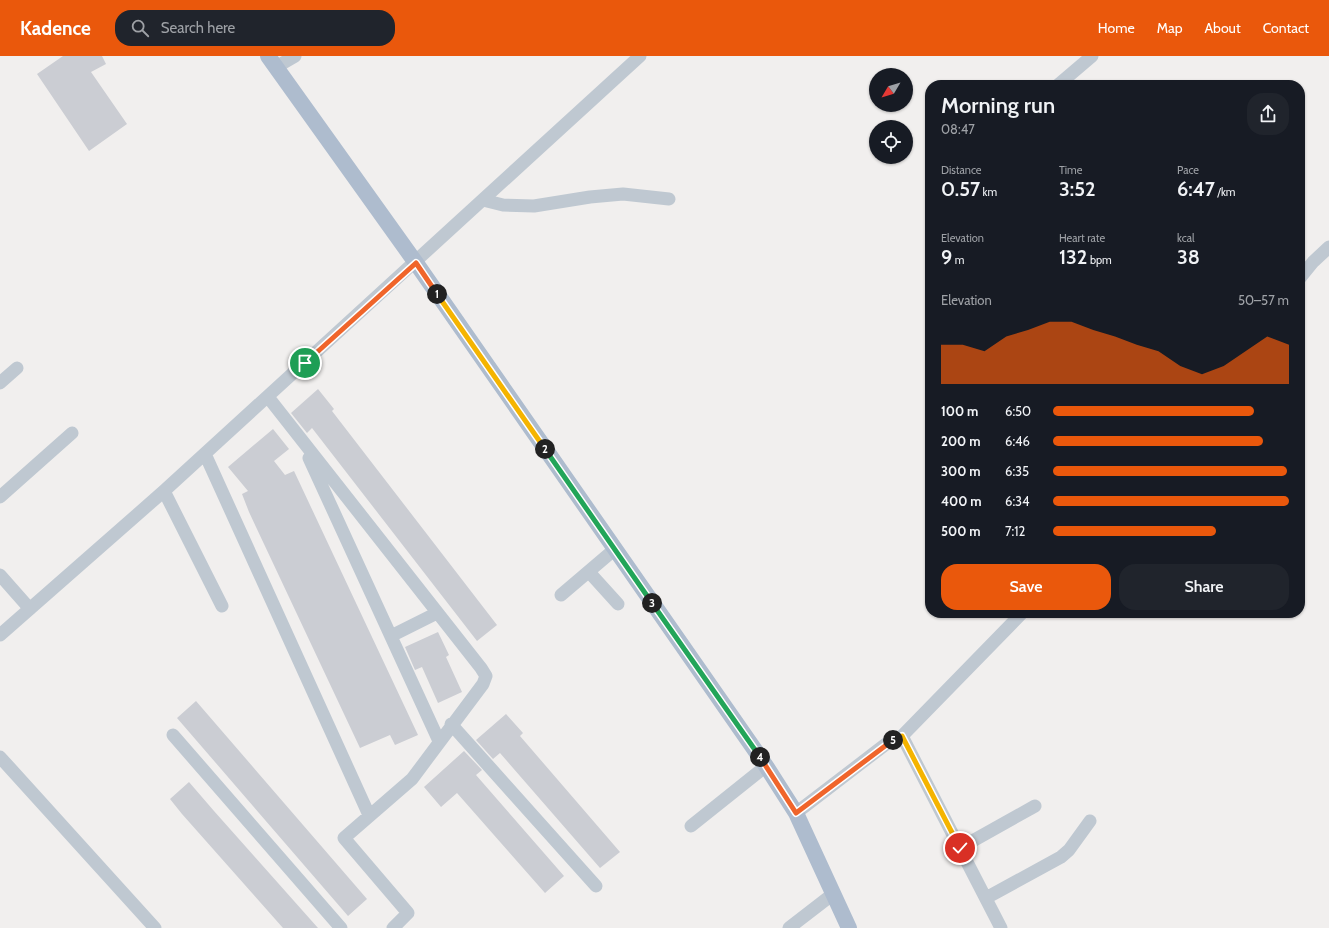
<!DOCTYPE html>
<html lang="en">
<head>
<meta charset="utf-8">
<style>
  :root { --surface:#171b24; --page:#20242c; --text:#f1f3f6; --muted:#9ea1a6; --accent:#ea580c }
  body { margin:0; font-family:Cabin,sans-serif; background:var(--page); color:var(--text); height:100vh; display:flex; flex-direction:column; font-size:15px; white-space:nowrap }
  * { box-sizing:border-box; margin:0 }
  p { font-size:13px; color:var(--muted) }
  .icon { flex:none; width:22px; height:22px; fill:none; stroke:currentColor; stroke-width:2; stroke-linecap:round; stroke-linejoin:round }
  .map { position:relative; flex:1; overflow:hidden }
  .panel { position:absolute; left:925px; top:24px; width:380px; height:538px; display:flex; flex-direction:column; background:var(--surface); border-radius:16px; box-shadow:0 1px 3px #0004 }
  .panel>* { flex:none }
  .needle { width:26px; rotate:232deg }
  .fabs { position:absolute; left:869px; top:12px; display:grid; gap:8px }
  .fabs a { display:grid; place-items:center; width:44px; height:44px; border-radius:50%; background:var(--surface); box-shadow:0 1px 3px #0004; font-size:20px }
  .pin { position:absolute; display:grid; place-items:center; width:34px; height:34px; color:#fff; margin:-17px; border:2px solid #fff; border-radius:50%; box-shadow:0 1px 4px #0007 }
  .km { position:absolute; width:20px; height:20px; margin:-10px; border-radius:50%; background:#222; color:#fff; font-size:11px; line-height:20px; text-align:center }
  .round { display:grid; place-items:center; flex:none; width:42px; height:42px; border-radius:16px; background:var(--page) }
  .head { display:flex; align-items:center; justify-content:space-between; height:68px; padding:0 16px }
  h1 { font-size:22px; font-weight:600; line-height:30px }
  .figures { display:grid; grid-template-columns:repeat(3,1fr); gap:6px; height:68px; padding:4px 16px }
  .figures div { display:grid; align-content:center }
  .figures b { font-size:20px; font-weight:600 }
  .figures small { font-size:11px; font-weight:400 }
  .figures p { font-size:11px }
  .chart { height:112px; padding:8px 16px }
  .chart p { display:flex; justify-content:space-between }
  .chart svg { width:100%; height:72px; margin-top:4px; fill:var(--accent); opacity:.7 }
  .primary-button { display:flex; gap:8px; margin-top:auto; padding:8px 16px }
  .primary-button a { flex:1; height:46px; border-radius:16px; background:var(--accent); color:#fff; font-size:16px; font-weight:600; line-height:46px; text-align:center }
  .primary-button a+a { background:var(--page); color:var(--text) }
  ul { padding:0 16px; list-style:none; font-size:13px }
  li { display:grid; grid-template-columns:64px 48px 1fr; align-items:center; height:30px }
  li i { height:10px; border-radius:5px; background:var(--accent) }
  header { display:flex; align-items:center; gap:24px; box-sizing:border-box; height:56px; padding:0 20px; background:var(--accent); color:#fff }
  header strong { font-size:19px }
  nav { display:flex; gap:22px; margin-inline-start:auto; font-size:14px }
  .search { width:280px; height:36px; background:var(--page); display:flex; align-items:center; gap:10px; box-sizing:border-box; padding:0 14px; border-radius:16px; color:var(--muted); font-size:15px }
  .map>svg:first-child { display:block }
</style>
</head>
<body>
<header>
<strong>Kadence</strong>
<div class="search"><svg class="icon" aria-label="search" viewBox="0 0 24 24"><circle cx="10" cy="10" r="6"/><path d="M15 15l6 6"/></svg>Search here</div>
<nav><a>Home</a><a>Map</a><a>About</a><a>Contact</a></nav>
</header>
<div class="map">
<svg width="1329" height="872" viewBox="0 0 1329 872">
  <rect width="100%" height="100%" fill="#f1efee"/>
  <path fill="#cbcdd3" d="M63 0H102L106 8 91 16 127 68 89 95 37 18Z
    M318 333 334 353 332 355 497 569 477 585 312 372 307 377 291 357Z
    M273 373 289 393 274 405 285 419 294 415 418 679 395 689 390 679 360 692 249 456 242 438 248 435 228 411Z
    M438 576 449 599 446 601 462 636 438 647 422 611 415 614 405 591Z
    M196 645 367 843 348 860 177 662Z
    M506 658 523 677 520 680 620 796 600 812 500 697 493 703 476 684Z
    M464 695 482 714 476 719 564 820 545 837 457 737 441 751 424 731Z
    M189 726 214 755 318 872H283L182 758 170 743Z"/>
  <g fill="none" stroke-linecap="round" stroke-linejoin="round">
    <path stroke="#bfc8d1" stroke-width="13" d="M276 11 295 0
      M1058 29 1092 0
      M483 144 503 149 534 150 590 141 623 138 669 143
      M1300 222 1313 206 1329 191
      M0 327 17 312
      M268 341 481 612 486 620 483 628 412 723 344 782 408 857 393 872
      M205 398 369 759
      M309 402 439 685
      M164 435 222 550
      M0 441 72 377
      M589 516 618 548
      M0 519 30 553
      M561 539 615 493
      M0 579 164 435 640 0
      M391 580 437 557
      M451 668 596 830
      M173 679 341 872
      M902 680 1001 872
      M0 701 155 872
      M796 757 886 688 902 680 1022 557
      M691 770 766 710
      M960 792 1035 750
      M986 842 1061 801 1069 794 1090 765
      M789 872 833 838"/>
    <path stroke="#aebcce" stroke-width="16" d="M268 0 416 207 766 710 796 757 849 872"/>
  </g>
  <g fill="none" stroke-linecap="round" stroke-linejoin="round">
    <g stroke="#fff" stroke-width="8">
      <path id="split-1" d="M305 307 416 207 437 238"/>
    </g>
    <g stroke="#fff" stroke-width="8">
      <path id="split-2" d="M437 238 545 393"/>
    </g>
    <g stroke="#fff" stroke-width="8">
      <path id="split-3" d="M545 393 652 547"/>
    </g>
    <g stroke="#fff" stroke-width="8">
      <path id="split-4" d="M652 547 760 701"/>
    </g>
    <g stroke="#fff" stroke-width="8">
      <path id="split-5" d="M760 701 796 757 893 684"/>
    </g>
    <g stroke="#fff" stroke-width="8">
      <path id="split-6" d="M893 684 902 680 960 792"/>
    </g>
    <use href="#split-1" stroke="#f0652b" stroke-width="5"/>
    <use href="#split-2" stroke="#f5b400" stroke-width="5"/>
    <use href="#split-3" stroke="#22a559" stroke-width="5"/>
    <use href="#split-4" stroke="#22a559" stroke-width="5"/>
    <use href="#split-5" stroke="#f0652b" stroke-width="5"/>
    <use href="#split-6" stroke="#f5b400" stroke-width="5"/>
  </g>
</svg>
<div class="fabs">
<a><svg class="needle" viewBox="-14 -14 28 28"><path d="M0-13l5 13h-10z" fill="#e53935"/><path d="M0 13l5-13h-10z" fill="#9ea1a6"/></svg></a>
<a><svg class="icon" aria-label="locate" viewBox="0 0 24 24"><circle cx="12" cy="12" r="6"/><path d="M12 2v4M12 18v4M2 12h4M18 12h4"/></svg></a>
</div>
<div class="pin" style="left:305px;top:307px;background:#1e9e55"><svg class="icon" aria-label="arrive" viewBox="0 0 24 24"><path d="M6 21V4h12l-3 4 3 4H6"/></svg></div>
<div class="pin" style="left:960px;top:792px;background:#d93025"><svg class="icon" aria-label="check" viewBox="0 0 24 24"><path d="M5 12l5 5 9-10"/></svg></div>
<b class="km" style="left:437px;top:238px">1</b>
<b class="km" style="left:545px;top:393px">2</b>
<b class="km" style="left:652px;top:547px">3</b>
<b class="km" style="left:760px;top:701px">4</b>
<b class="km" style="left:893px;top:684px">5</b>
<section class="panel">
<div class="head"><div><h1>Morning run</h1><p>08:47</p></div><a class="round"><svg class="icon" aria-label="share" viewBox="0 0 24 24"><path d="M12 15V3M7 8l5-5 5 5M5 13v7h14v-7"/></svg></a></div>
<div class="figures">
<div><p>Distance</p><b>0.57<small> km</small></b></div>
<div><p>Time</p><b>3:52</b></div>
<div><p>Pace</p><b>6:47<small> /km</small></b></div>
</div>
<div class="figures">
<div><p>Elevation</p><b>9<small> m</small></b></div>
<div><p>Heart rate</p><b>132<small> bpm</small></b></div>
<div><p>kcal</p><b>38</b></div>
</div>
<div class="chart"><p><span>Elevation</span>50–57 m</p>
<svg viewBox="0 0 160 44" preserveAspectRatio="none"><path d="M0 44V20L10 20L20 24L30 15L40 11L50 6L60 6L70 11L80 15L90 20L100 24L110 33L120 38L130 33L140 24L150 15L160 20V44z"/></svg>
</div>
<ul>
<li><b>100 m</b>6:50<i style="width:85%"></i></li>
<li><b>200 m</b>6:46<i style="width:89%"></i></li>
<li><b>300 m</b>6:35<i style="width:99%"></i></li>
<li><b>400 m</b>6:34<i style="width:100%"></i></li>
<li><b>500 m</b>7:12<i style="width:69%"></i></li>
</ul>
<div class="primary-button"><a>Save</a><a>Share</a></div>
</section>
</div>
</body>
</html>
